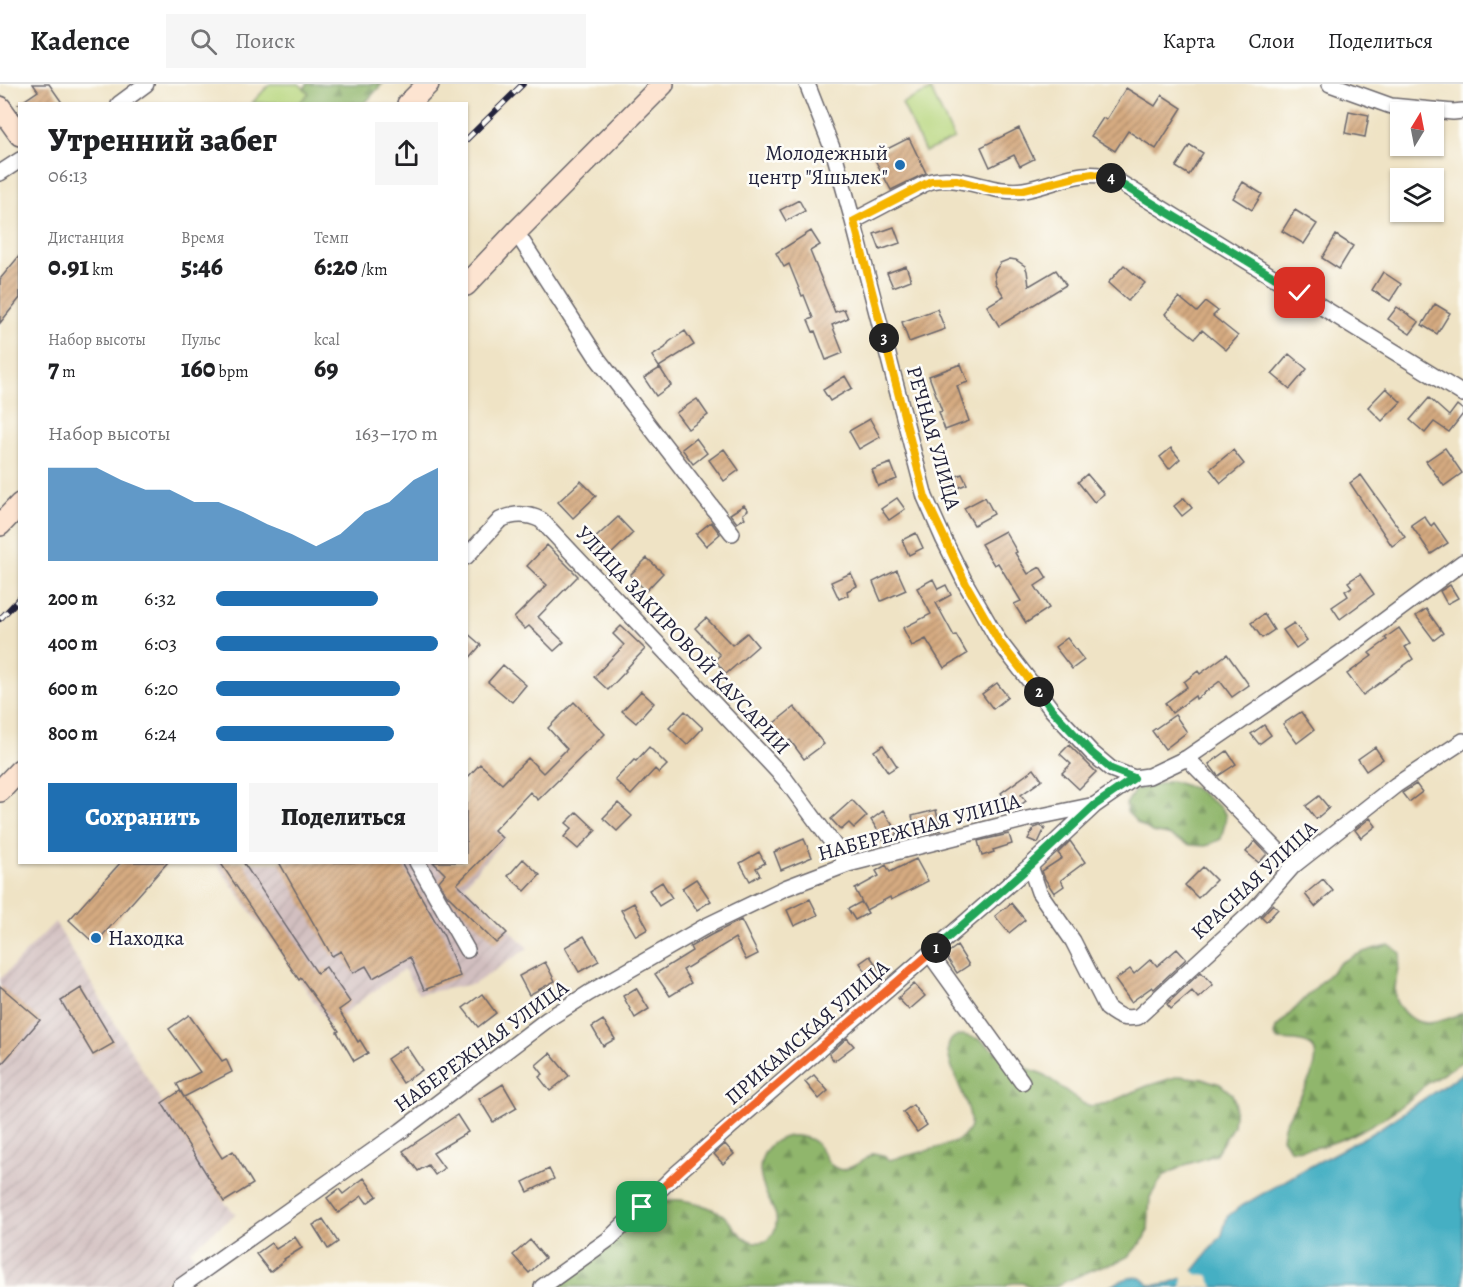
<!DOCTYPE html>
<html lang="ru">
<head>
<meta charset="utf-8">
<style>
  :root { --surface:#fff; --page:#f6f6f6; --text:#202124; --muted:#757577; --line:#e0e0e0; --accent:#1f6fb2 }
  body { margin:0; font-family:Alegreya,serif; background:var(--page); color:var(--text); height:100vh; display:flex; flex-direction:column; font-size:22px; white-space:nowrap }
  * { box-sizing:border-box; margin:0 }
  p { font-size:20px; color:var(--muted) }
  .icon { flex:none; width:33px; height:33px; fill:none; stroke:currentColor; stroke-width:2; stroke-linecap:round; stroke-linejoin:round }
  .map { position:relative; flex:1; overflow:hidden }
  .drawer { position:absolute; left:18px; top:18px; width:450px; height:762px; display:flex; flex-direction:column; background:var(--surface); border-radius:0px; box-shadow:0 2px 4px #0004 }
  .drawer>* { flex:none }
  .needle { width:39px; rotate:10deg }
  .fabs { position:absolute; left:1390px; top:18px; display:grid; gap:12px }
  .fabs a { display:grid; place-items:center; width:54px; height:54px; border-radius:0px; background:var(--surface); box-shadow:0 2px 4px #0004; font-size:30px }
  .pin { position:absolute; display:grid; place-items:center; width:51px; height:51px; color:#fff; margin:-26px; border-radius:12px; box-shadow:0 3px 9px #0006 }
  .km { position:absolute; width:30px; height:30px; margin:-15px; border-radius:50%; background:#222; color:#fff; font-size:16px; line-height:30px; text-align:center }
  .round { display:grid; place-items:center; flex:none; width:63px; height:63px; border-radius:0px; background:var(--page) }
  .headline { display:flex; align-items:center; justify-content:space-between; height:102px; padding:0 30px }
  h1 { font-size:33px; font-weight:800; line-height:45px }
  .metrics { display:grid; grid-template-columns:repeat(3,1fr); gap:9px; height:102px; padding:6px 30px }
  .metrics div { display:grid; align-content:center }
  .metrics b { font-size:26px; font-weight:800 }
  .metrics small { font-size:16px; font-weight:400 }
  .metrics p { font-size:16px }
  .chart { height:168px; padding:12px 30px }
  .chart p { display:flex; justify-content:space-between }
  .chart svg { width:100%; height:108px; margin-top:6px; fill:var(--accent); opacity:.7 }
  .primary-button { display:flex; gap:12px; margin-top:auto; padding:12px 30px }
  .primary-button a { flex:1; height:69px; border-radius:0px; background:var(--accent); color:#fff; font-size:24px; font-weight:800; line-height:69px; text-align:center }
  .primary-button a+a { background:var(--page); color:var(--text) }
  ul { padding:0 30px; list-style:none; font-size:20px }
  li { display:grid; grid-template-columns:96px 72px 1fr; align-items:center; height:45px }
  li i { height:15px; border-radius:8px; background:var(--accent) }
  header { display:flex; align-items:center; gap:36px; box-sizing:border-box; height:84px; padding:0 30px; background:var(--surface); border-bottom:2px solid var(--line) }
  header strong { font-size:28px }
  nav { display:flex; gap:33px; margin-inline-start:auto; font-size:21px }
  .search { width:420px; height:54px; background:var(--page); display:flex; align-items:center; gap:15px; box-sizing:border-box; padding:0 21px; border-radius:0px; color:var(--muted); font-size:22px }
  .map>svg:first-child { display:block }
</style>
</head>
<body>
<header>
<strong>Kadence</strong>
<div class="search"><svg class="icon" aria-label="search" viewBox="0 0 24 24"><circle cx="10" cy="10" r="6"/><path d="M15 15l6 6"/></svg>Поиск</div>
<nav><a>Карта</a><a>Слои</a><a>Поделиться</a></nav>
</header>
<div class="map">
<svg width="1463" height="1203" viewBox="0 0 1463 1203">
  <defs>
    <pattern id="industrial-furrows" width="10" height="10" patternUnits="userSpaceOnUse" patternTransform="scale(1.5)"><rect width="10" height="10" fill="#d2bfc0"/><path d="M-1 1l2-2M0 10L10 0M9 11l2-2" fill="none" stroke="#b4a4a6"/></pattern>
    <pattern id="forest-firs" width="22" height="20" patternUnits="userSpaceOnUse" patternTransform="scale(1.5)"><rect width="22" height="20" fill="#90b66c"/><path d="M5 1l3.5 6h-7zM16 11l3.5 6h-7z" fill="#75945a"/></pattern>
    <pattern id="building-hatch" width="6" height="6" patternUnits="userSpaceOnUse" patternTransform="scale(1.5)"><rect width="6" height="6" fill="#d6ab81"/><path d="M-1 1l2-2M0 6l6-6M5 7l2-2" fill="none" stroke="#ad8b6b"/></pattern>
  </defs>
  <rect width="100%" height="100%" fill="#fdfcf7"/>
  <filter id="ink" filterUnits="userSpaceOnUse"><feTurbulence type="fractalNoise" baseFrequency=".0167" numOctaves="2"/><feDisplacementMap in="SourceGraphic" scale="12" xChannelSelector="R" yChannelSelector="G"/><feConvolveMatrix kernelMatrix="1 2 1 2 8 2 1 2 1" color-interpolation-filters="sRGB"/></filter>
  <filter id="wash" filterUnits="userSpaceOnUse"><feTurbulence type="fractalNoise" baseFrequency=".008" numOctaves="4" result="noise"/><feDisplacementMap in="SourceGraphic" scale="24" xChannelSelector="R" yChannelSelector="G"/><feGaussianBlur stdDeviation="1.35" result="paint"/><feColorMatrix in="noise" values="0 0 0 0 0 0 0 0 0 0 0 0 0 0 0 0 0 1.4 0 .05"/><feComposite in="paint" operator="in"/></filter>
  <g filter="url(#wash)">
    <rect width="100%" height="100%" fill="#efe3c5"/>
    <path fill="url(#industrial-furrows)" d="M467 720 505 754 464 801 528 864 474 900 418 910 404 885 329 940 301 898 216 779 466 778Z
      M55 838 162 1019 224 1118 236 1130 190 1166 196 1175 159 1203H0V895Z"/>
    <path fill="url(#forest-firs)" stroke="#596c54" stroke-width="1.5" d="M307 0H382L365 19 296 20Z
      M1171 697 1194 704 1221 724 1226 731 1225 739 1221 755 1206 762 1190 761 1168 751 1152 748 1138 739 1127 728 1126 720 1135 706Z
      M1389 861 1401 869C1399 881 1394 899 1395 911 1395 915 1397 920 1400 923 1416 948 1441 938 1463 929V977C1451 985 1439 992 1427 1000 1420 1005 1414 1013 1406 1018 1380 1039 1324 1070 1290 1065L1282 1054C1283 1050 1283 1044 1285 1040 1291 1025 1330 974 1310 961 1302 956 1287 957 1278 956L1274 951 1276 944 1340 879C1354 871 1373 864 1389 861Z
      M963 951 979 955 1012 979 1043 990 1084 1020 1092 1022 1108 1019 1147 1002 1179 992 1204 995 1220 1000 1232 1010 1235 1018 1233 1042 1215 1071 1185 1081 1163 1092 1150 1113 1148 1146 1145 1154 1129 1172 1115 1179 1099 1183 1053 1203H1034L1022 1199H1012L1004 1203H555C573 1188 590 1174 608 1159 624 1145 650 1119 671 1116 683 1114 713 1123 723 1131 735 1142 743 1161 762 1158 772 1157 778 1142 776 1133 776 1129 772 1124 771 1120 762 1103 754 1082 767 1065 773 1057 780 1054 789 1052 794 1051 798 1052 803 1053 826 1057 821 1079 838 1085 847 1089 866 1074 874 1069L882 1071 889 1076C902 1073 953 1061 960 1055 962 1053 968 1048 969 1045 979 1023 932 968 954 953 956 952 962 951 963 951Z"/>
    <path fill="#b6d57c" stroke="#6c7c5c" stroke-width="1.5" d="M270 0H299L309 9 299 19H252Z
      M931 6 954 55 925 68 902 19Z"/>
    <path fill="#44afc3" stroke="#33687f" stroke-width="1.5" d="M1463 989V1203H1109C1117 1198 1131 1191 1141 1194 1143 1194 1147 1199 1149 1201H1156L1168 1199 1182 1194 1193 1187 1222 1151 1227 1133 1238 1124 1300 1088 1374 1048Z"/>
    <path fill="#efe3c5" d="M1191 1185 1196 1190 1208 1192 1214 1203H1181L1183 1196 1181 1191Z"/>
    <g id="blocks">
      <path fill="url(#building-hatch)" d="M33 0H49L63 20H19L38 7Z
        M1126 4 1155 22 1162 11 1182 24 1156 65 1128 47 1115 67 1091 52 1103 34 1106 36Z
        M1349 27 1369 31 1365 53 1345 49Z
        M1019 44 1034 75 1020 82 1014 71 990 83 981 63Z
        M909 54 926 89 891 106 873 72Z
        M1190 61 1203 69 1189 91 1176 83Z
        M1243 98 1262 110 1252 126 1233 114Z
        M799 116 805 127 786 137 780 126Z
        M1295 126 1317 140 1304 160 1282 147Z
        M894 143 900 159 880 166 874 150Z
        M811 147 820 161 810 167 835 228 844 225 848 234 832 241 843 269 826 276 815 247 813 248 808 236 813 234 804 211 802 212 789 180 784 183 776 169Z
        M1336 151 1353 162 1339 185 1322 174Z
        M20 171V214L0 239V195Z
        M1010 175 1016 176 1025 182 1027 187 1029 202 1056 186 1066 201 999 242 987 222 1004 212 996 200 994 189 1000 179Z
        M1124 181 1145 199 1128 217 1108 199Z
        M906 182 911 196 893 203 887 189Z
        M1383 188 1401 200 1390 217 1372 206Z
        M1179 213 1197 228 1206 218 1218 227 1213 232 1238 252 1226 266 1202 246 1195 254 1165 230Z
        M1435 220 1450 229 1437 250 1422 241Z
        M1397 223 1419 238 1410 250 1388 235Z
        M937 225 945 245 909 258 902 238Z
        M685 247 694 261 659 283 652 272 665 264 669 258Z
        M1289 270 1307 285 1290 305 1272 290Z
        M961 280 968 298 957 302 969 337 945 346 939 328 942 327 929 292Z
        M660 284 671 301 656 312 644 294Z
        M845 292 852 304 830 317 823 306Z
        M1386 304 1401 318 1382 337 1368 323Z
        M1429 314 1449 332 1457 321 1463 326V330L1449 348 1434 338 1425 349 1410 336Z
        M697 315 708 331 688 345 676 329Z
        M870 335 880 353 859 365 849 347Z
        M696 354 707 369 693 380 682 365Z
        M1171 364 1180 375 1169 385 1160 373Z
        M1445 364 1462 389 1444 402 1426 377Z
        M724 365 739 386 724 397 709 376Z
        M1233 366 1244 380 1221 399 1210 385Z
        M891 379 897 395 878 402 872 386Z
        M962 390 967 400 949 407 945 397Z
        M1087 390 1104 410 1094 418 1078 398Z
        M1361 391 1405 453 1392 462 1350 399Z
        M581 397 596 412 573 434 558 418Z
        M985 413 994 430 974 441 964 424Z
        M897 414 905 425 889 436 881 425Z
        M1184 414 1192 424 1182 432 1174 422Z
        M744 421 748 426 743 430 745 434 737 439 730 430Z
        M1424 432 1431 442 1434 439 1448 459 1431 470 1411 441Z
        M618 433 633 449 607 474 591 458Z
        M711 438 720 450 706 462 696 450Z
        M1005 447 1017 468 1015 469 1028 490 1040 483 1047 494 1035 502 1049 524 1026 539 1014 520 1021 517 998 479 994 481 981 460Z
        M916 449 923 464 909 471 902 456Z
        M547 461 578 492 538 533 564 558 554 567 529 542 525 545 514 534 547 501 527 482Z
        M647 474 663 489 646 507 630 491Z
        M897 486 906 506 881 517 873 498Z
        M851 489 857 502 847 507 848 511 839 515 831 498Z
        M1360 490 1374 510 1340 535 1332 523 1348 512 1345 507 1352 503 1348 498Z
        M933 495 938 505 946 501 951 511 936 519 954 552 956 551 967 570 944 584 926 555 912 562 903 544 931 530 917 504Z
        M1450 501 1458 514 1447 520 1440 507Z
        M1426 525 1443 549 1434 556 1416 532Z
        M1264 530 1274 546 1262 554 1251 539Z
        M706 534 732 561 747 549 758 562 726 590 715 576 720 571 695 544Z
        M1294 539 1307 556 1296 564 1283 546Z
        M621 542 645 565 625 586 626 587 608 606 594 593 624 561 613 550Z
        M1399 544 1410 560 1405 563 1413 575 1363 611 1347 590 1372 572 1369 569 1387 556 1385 554Z
        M466 548 481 561 466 578Z
        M1067 554 1084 576 1072 585 1055 563Z
        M1227 570 1249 601 1232 613 1220 597 1196 615 1195 612 1172 629 1165 619 1187 603 1184 598 1198 587 1200 590Z
        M503 581 526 601 512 618 488 598Z
        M997 599 1008 613 993 625 982 610Z
        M641 607 654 619 636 639 622 627Z
        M574 618 605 650 538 716 530 708 494 746 502 754 457 800 507 849 496 859 447 811 439 797 445 790 433 778H466V695L480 680 502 700 528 674 543 689 567 665 548 644Z
        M794 623 824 660 804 675 790 656 783 661 769 643Z
        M685 627 703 644 687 661 669 644Z
        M1301 628 1314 646 1297 659 1283 640Z
        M1175 631 1187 648 1165 665 1152 647Z
        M1264 641 1271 651 1259 660 1251 650Z
        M883 661 897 682 888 688 874 667Z
        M1069 661 1096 688 1079 705 1062 689 1071 680 1060 670Z
        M649 663 667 681 659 689 655 685 631 711 615 696 634 676 636 677Z
        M1375 663 1383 675 1366 687 1358 675Z
        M1227 667 1236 680 1218 692 1209 680Z
        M1034 685 1042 696 1021 711 1026 717 1013 726 1001 709Z
        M1416 700 1422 708 1409 718 1402 709Z
        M1319 712 1329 724 1316 735 1306 722Z
        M852 716 867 732 854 744 849 739 841 746 831 735Z
        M618 719 632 732 617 747 603 734Z
        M936 726 941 746 917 752 912 732Z
        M883 727 898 749 885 758 871 736Z
        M577 728 596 746 578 765 564 753 572 744 566 739Z
        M1370 734 1376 742 1361 754 1355 746Z
        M1040 742 1045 744 1038 759 1028 755 1034 744Z
        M1009 750 1012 760 993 766 994 768 982 772 978 757Z
        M804 755 812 773 781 786 774 768Z
        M1070 757 1085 778 1061 796 1064 802 1054 809 1045 795 1042 787 1062 774 1058 769Z
        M1255 757 1267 770 1259 779 1246 768Z
        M759 768 765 779 756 784 760 791 750 797 740 779Z
        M523 775 540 791 525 807 508 792Z
        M916 775 928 797 891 816 890 813 866 826 855 805 879 792 876 787 886 781 890 788Z
        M121 778H168L95 860 69 836Z
        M220 778H243L317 889 326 883 350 918 339 926 358 958 360 956 368 969 354 977 337 948 339 947 301 894 299 896Z
        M279 778H401L444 852 460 892 424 906 410 873 373 894 366 882 353 889 341 867 332 872Z
        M1203 783 1216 796 1198 814 1185 801Z
        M696 795 711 817 697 826 682 804Z
        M1323 795 1333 807 1315 823 1305 810Z
        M662 798 672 814 659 822 649 806Z
        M810 815 818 831 794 842 787 826Z
        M861 818 868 829 855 836 848 825Z
        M634 819 648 845 636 852 621 826Z
        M1011 819 1025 836 1009 849 995 832Z
        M1273 820 1278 825 1266 838 1261 833Z
        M741 836 758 870 746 876 735 854 683 886 691 899 670 912 655 890 692 867 690 863 711 851Z
        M584 852 599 877 579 888 565 863Z
        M957 862 969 881 957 889 945 871Z
        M1177 865 1186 875 1154 905 1152 903 1131 918 1115 896 1130 885 1134 890 1151 875 1157 882Z
        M870 872 883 891 873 898 860 879Z
        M545 878 555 897 529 911 519 892Z
        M1201 888 1213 901 1198 914 1192 907 1171 925 1167 920Z
        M914 900 925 912 909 926 898 914Z
        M0 902 40 936 0 982Z
        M81 904 114 959 93 971 61 917Z
        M636 904 649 925 635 934 623 912Z
        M482 910 496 929 478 943 463 924Z
        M189 931 222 977 226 975 232 988 184 1013 177 1000 200 988 169 945Z
        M603 936 615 955 603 962 592 943Z
        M847 954 854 962 834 977 829 970Z
        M406 962 422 986 403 999 387 975Z
        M550 969 569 992 550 1007 539 993 543 990 536 981Z
        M814 991 828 1007 819 1015 805 998Z
        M503 1000 517 1024 493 1038 479 1015Z
        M180 1007 222 1074 233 1067 253 1100 224 1118 162 1019Z
        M913 1021 927 1041 917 1048 903 1028Z
        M457 1031 468 1048 433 1069 444 1084 435 1091 428 1081 418 1087 403 1067Z
        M725 1060 734 1070 723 1080 714 1070Z
        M549 1085 554 1095 528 1108 523 1098Z
        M364 1094 377 1112 367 1119 362 1112 338 1129 327 1114 339 1105 343 1110Z
        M323 1135 338 1158 328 1165 313 1141Z
        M295 1153 302 1164 284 1175 285 1176 270 1188 256 1170 271 1159 276 1165Z
        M530 1156 545 1174 529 1189 513 1171Z"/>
    </g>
  </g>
  <g filter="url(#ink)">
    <use href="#blocks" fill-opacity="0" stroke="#6a666b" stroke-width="1.5"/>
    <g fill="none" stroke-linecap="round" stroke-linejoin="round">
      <g stroke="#6a666b" stroke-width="18">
        <path id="street" d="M807 0 834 69 853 137 925 413 944 456 966 500 998 556 1052 626 1092 669 1111 685 1134 694
          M1330 0 1391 22 1453 28 1463 27
          M119 20 146 0
          M0 89 20 76
          M853 137C871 128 889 118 907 109 915 105 924 99 932 97 963 90 993 111 1024 106 1056 101 1081 82 1114 95L1463 310
          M516 148 598 275 732 449
          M466 473 500 436C514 429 527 429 541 436L785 695 848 780
          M1187 674 1293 782
          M417 778 467 866
          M1030 782 1039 808 1073 857 1107 924C1120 934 1123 935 1138 933L1254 826 1293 782 1396 701 1463 657
          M930 870 1022 998
          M180 1203 401 1047 548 935 589 909 706 842 785 804 848 780 1027 735 1095 721 1134 694 1149 692 1187 674 1339 570 1463 478
          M542 1203 609 1155 676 1090 1030 782 1095 721"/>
      </g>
      <g stroke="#6a666b" stroke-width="24">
        <path id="secondary" d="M408 20 428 0
          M0 23 20 51
          M466 201 516 148 663 0
          M0 441 20 420
          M0 707 20 686"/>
      </g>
      <use href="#street" stroke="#fff" stroke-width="15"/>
      <use href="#secondary" stroke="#fde4d1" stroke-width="21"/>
      <g stroke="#22223b" stroke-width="6">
        <path id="rail" d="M466 56 523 0
          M0 535 20 514"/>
      </g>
      <use href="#rail" stroke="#fdfcf7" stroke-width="4" stroke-dasharray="11" stroke-linecap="butt"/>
    </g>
  </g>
  <g fill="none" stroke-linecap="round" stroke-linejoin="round" filter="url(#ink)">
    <g stroke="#fff" stroke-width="12">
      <path id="split-1" d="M642 1123C736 1032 838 950 936 864"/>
    </g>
    <g stroke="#fff" stroke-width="12">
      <path id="split-2" d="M936 864 1030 782 1095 721 1134 694 1111 685 1092 669 1052 626 1039 608"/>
    </g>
    <g stroke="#fff" stroke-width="12">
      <path id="split-3" d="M884 254 925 413 966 500 998 556 1039 608"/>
    </g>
    <g stroke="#fff" stroke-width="12">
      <path id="split-4" d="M884 254 854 137 931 97 957 96 990 105 1023 106 1079 92 1093 90 1111 94"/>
    </g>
    <g stroke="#fff" stroke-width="12">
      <path id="split-5" d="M1111 94 1300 209"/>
    </g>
    <use href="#split-1" stroke="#f0652b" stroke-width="8"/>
    <use href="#split-2" stroke="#22a559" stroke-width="8"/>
    <use href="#split-3" stroke="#f5b400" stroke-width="8"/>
    <use href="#split-4" stroke="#f5b400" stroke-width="8"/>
    <use href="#split-5" stroke="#22a559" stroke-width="8"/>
  </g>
  <g fill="#1f6fb2" stroke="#fdfcf7" stroke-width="2">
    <circle cx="900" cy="81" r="6"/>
    <circle cx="96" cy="854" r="6"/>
  </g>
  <g text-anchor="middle" stroke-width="5" stroke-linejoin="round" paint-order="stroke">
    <g font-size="21" fill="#22223b" stroke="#fdfcf7" text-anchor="end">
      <text x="888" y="76">Молодежный<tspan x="888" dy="24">центр "Яшьлек"</tspan></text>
      <text x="108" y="861" text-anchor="start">Находка</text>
    </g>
    <g font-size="21" fill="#22223b" stroke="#fdfcf7">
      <text transform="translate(934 354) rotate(74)" y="7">РЕЧНАЯ УЛИЦА</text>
      <text transform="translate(683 556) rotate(47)" y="7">УЛИЦА ЗАКИРОВОЙ КАУСАРИИ</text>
      <text transform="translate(919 743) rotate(-15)" y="7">НАБЕРЕЖНАЯ УЛИЦА</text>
      <text transform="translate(1254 796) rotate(-43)" y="7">КРАСНАЯ УЛИЦА</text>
      <text transform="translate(807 948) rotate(-41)" y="7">ПРИКАМСКАЯ УЛИЦА</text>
      <text transform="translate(481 962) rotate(-36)" y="7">НАБЕРЕЖНАЯ УЛИЦА</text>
    </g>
  </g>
</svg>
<div class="fabs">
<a><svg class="needle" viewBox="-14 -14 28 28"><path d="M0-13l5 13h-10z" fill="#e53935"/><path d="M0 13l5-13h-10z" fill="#757577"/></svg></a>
<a><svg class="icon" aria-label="layers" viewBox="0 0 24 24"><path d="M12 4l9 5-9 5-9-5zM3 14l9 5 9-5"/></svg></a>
</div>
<div class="pin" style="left:642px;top:1123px;background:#1e9e55"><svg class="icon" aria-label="arrive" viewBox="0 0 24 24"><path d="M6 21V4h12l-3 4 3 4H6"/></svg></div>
<div class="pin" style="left:1300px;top:209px;background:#d93025"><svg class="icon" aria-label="check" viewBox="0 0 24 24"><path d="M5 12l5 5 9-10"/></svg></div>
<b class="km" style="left:936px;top:864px">1</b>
<b class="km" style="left:1039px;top:608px">2</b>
<b class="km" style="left:884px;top:254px">3</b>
<b class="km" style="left:1111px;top:94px">4</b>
<section class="drawer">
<div class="headline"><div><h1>Утренний забег</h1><p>06:13</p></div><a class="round"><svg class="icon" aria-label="share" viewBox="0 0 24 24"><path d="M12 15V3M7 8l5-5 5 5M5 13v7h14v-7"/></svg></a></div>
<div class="metrics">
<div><p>Дистанция</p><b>0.91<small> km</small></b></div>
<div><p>Время</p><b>5:46</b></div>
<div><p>Темп</p><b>6:20<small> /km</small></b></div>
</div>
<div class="metrics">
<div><p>Набор высоты</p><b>7<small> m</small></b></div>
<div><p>Пульс</p><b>160<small> bpm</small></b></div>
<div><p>kcal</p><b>69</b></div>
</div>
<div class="chart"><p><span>Набор высоты</span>163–170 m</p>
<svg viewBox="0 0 160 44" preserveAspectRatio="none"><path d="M0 44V6L10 6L20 6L30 11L40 15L50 15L60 20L70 20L80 24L90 29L100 33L110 38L120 33L130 24L140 20L150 11L160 6V44z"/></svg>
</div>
<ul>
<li><b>200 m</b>6:32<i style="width:73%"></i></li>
<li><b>400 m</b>6:03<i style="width:100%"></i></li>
<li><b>600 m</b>6:20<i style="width:83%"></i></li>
<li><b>800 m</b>6:24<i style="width:80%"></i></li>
</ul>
<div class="primary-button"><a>Сохранить</a><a>Поделиться</a></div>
</section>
</div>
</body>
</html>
